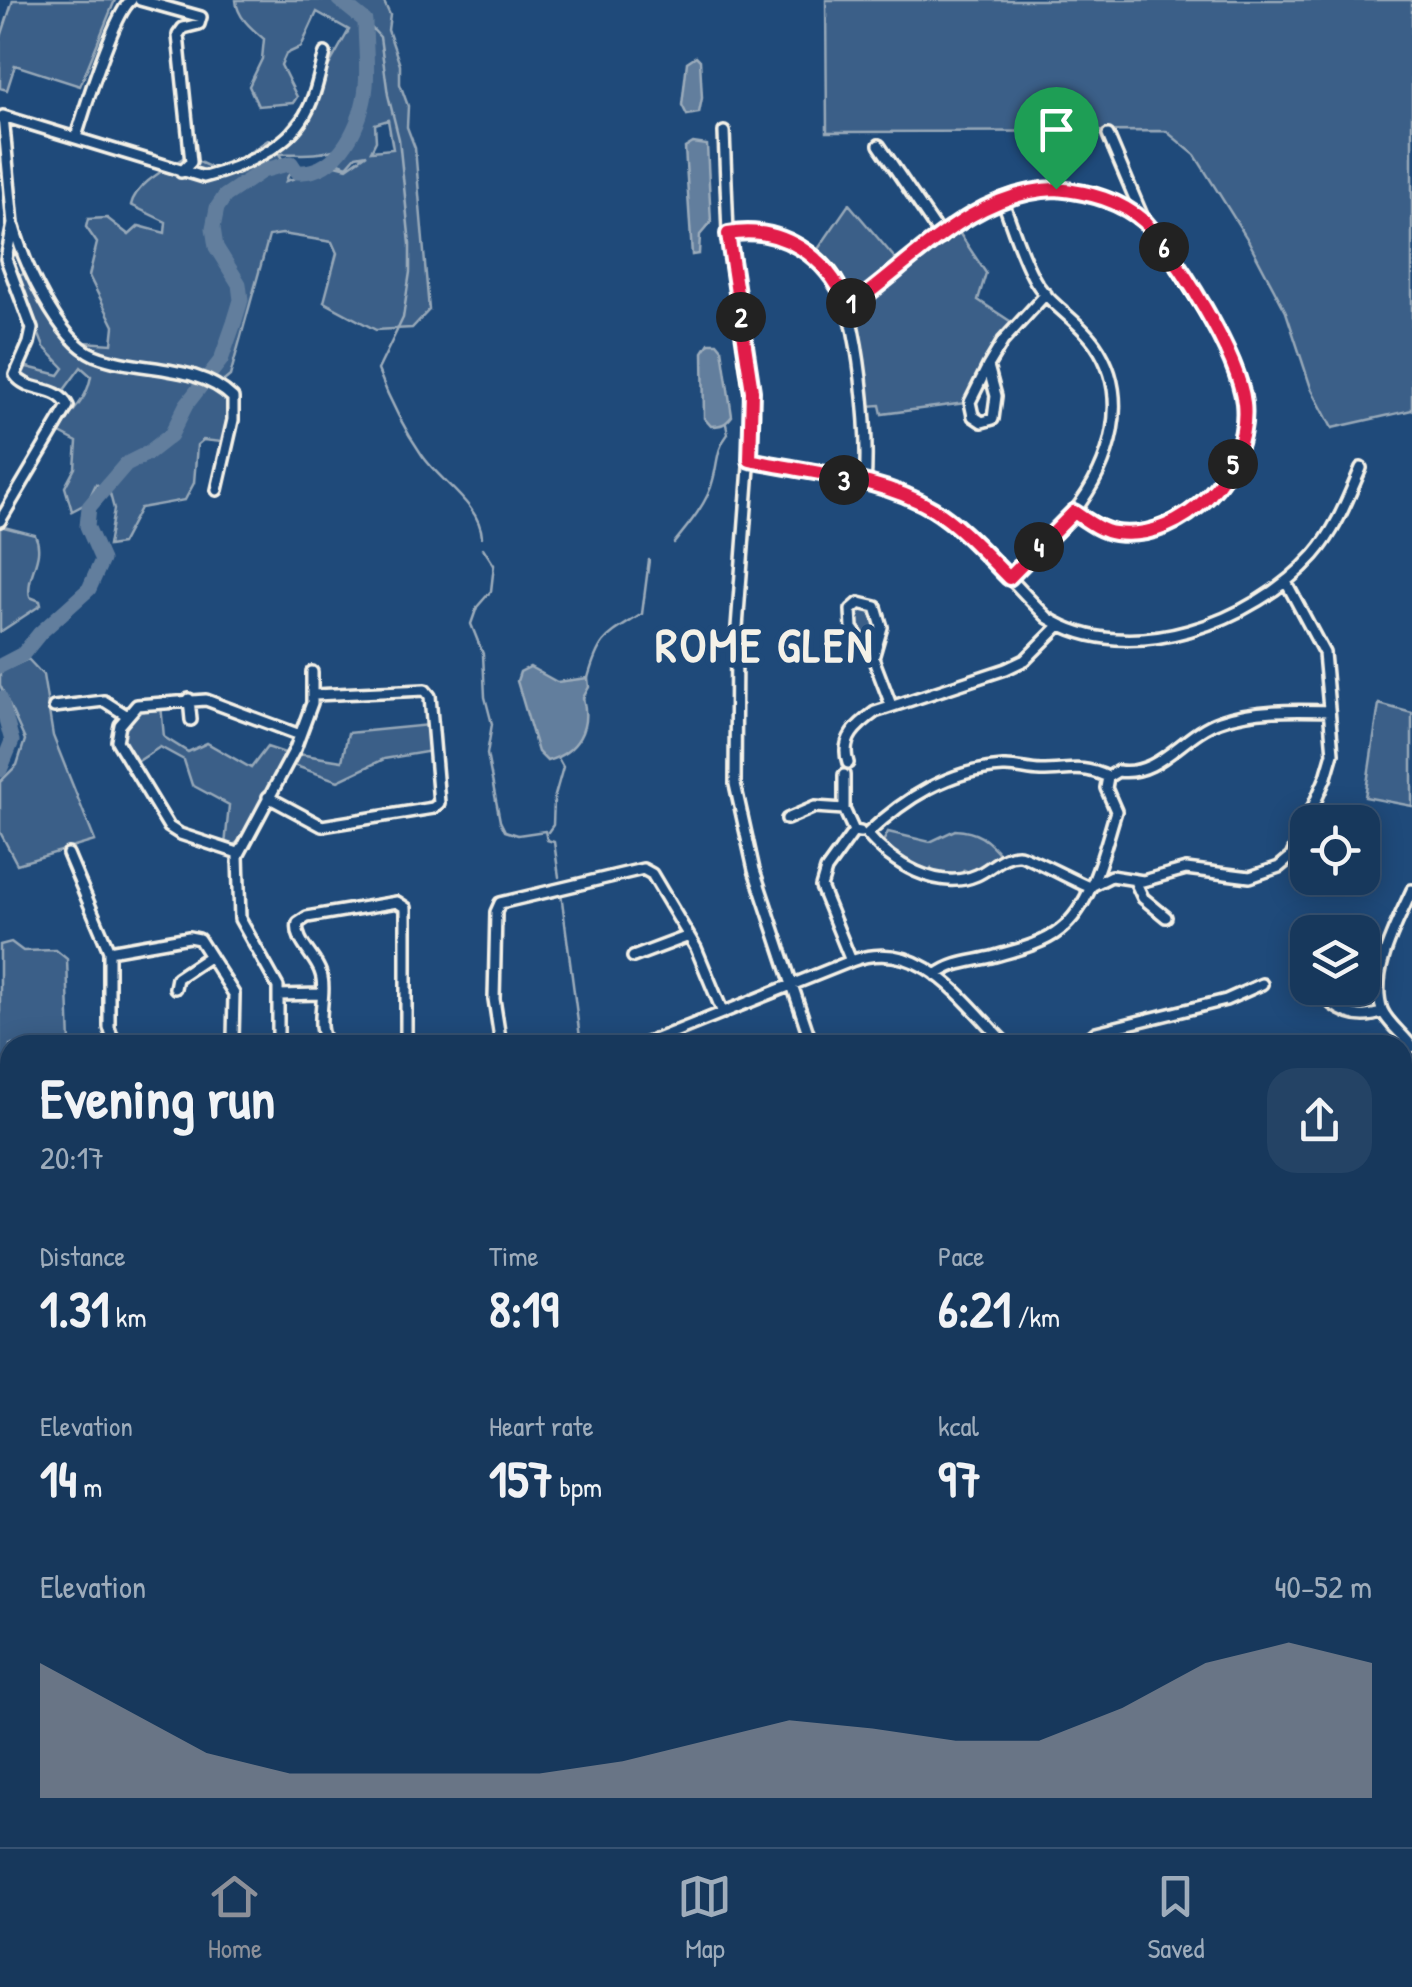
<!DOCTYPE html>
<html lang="en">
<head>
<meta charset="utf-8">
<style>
  :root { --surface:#17385c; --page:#244365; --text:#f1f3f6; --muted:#9eacbb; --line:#365272; --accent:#8c9099 }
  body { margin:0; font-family:"Patrick Hand",sans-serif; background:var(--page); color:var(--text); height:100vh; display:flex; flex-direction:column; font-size:38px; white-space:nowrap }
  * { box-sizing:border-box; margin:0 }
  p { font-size:32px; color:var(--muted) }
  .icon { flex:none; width:55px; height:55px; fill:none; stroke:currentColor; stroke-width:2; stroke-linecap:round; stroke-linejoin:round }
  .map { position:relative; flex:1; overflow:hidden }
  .drawer { position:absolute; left:0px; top:1035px; width:1412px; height:812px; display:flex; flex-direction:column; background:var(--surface); border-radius:30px 30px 0 0; box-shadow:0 5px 25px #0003,0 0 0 2px var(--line) }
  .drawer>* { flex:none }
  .buttons { position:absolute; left:1290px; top:805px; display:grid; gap:20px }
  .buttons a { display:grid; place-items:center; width:90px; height:90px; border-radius:20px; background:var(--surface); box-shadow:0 5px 25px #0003,0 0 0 2px var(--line); font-size:50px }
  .pin { position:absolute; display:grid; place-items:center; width:85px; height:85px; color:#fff; margin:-102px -42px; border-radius:50% 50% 50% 0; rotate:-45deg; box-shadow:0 0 10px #0007 }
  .pin .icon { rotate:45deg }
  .km { position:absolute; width:50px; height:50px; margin:-25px; border-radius:50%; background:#222; color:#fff; font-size:28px; line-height:50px; text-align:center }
  .round { display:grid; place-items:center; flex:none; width:105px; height:105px; border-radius:30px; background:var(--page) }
  .summary { display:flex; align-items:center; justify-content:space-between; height:170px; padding:0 40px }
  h1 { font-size:55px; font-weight:800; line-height:75px }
  .figures { display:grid; grid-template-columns:repeat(3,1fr); gap:15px; height:170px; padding:10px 40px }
  .figures div { display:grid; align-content:center }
  .figures b { font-size:50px; font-weight:800 }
  .figures small { font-size:28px; font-weight:400 }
  .figures p { font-size:28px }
  .chart { height:280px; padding:20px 40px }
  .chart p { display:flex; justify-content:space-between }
  .chart svg { width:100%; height:180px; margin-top:10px; fill:var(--accent); opacity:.7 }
  .dock { display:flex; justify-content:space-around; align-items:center; height:140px; border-top:2px solid var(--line); background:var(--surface); font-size:28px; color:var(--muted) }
  .dock a { display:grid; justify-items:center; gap:5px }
  .dock .current { color:var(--accent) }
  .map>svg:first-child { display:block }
</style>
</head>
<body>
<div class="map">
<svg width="1412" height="1847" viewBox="0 0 1412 1847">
  <rect width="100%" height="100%" fill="#1f4a7a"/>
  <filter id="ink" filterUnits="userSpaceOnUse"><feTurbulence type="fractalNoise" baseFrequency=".01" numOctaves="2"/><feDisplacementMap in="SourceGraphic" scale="20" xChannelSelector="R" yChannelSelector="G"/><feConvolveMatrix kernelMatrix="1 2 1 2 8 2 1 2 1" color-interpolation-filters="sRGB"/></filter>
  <g filter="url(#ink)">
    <path fill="#2d5581" d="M10 1385V1498L0 1493V1405Z"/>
    <path fill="#3a5f88" stroke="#97a8b8" stroke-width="2.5" fill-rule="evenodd" d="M13 0H115L80 86 15 65 7 90 0 88V40Z
      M236 0H383L390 15 388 30 400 65V84L408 106 407 127 415 148 429 310 412 328 376 330 324 302 337 253 332 242 282 234 269 236 230 376 213 390 233 403 222 442 203 440 197 445 194 483 185 500 140 508 121 544 108 546 114 509 110 494 96 484 87 503 72 511 65 487 75 468 77 442 60 433C71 408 86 404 91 376L81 367 64 390 23 381 19 373 23 366 59 375 64 368 44 347 16 278 27 272 70 341 112 344 114 326 89 276 97 243 86 227 88 219 107 218 129 235 139 226 165 233 166 222 131 205C136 183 168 168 186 156L212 168 244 156 268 140 287 143V127L310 99 349 30 317 12 301 47 286 54 281 65 297 97 293 103 258 106 249 86 262 59 264 39C252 29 237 17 236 0ZM388 120 393 149 371 151 376 141 375 124ZM333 150 339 163 347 166 356 156 367 154 347 168 336 165 286 181 290 171 279 154C298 153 314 156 333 150Z
      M826 0H1412V410L1332 428 1311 388 1286 312 1248 240 1195 155 1166 131 827 132Z
      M849 204 899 263 856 293C844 288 827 263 816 252Z
      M958 231 986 273 978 300 1013 323 999 338 965 403 882 414 880 405 868 406 855 310Z
      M0 526 35 535C46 557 25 575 30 597L40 601 41 605 0 632Z
      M862 605 873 610 878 624 872 647 855 626 857 607Z
      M28 659 43 675 53 736 95 841 17 864 0 832V782L17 765 25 740 0 685V672Z
      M1379 704 1412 713V806L1365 797Z
      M161 705 164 737 188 752 207 743 251 768 267 747 288 754 239 841 232 846H225L229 805 192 785 184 760 160 747 134 764 119 735 135 709Z
      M429 725 432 751 384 759 338 781 293 765 298 754 342 761 348 733Z
      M955 830C977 831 988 839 1002 857L973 874 964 870 961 876 933 874 931 868 926 873 908 865 882 844 888 832 930 842Z
      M11 942 23 951 56 950 67 959 70 1045H10V1106L0 1111V945Z
      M1412 1548V1590L1403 1589V1549Z"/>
    <path fill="#627e9d" stroke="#9cacbb" stroke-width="2.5" d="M696 56 700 60 702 98 699 113 687 115 682 105 687 62Z
      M693 143 707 145 711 222 700 235 699 254 692 255 685 148Z
      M709 343H717L722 349 732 416C726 424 722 426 711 426L704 418 703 352Z
      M530 667 557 682 588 678 589 687 583 698C591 728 578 752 547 761L538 752 517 681 520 672Z"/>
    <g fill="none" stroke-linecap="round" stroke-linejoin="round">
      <path stroke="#9cacbb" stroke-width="2.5" d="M365 21 380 37 388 95 399 139 410 244V272L403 318 378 370C389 399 404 429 422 455 440 482 480 504 482 537
        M674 543C688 526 708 502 713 480 718 463 716 449 728 434L726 424
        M483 548 494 565 491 591 477 607 471 624 483 654 485 697 492 724 487 754 500 821 505 831 518 835 545 831 547 840 554 842 559 877
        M588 678C600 636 606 637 642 614L649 560
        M0 705H3
        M548 832 553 825 554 799 563 767 558 758
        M561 893 581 1045
        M742 1838V1847
        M1222 1847V1838"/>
      <path stroke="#627e9d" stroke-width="15" d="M0 666 23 654 40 633 89 589 102 560 87 526 89 507 126 464 148 453 171 435 186 405 221 360 234 323 241 300 239 284 216 247 213 228 217 208 225 196 262 171 291 163 297 172C339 175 363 122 366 86 368 65 365 42 365 21L339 0
        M0 698 12 741 0 770"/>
      <g stroke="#f4f1e8" stroke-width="16">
        <path id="minor" d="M140 0 201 17 199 24 183 28 178 35 191 162 181 172
          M3 116 204 177C239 168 286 149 305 115 316 96 319 74 325 53
          M724 132 728 233 753 414 736 641 735 784 754 870 812 1045
          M1108 135 1144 220
          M76 137C84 111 114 14 131 0
          M879 145 942 238
          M1002 199C1012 225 1020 253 1033 277 1047 304 1078 319 1095 344 1132 397 1111 465 1073 513 1055 536 1030 556 1009 578
          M14 227C24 263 58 340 94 355 139 373 197 362 233 398V420L217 490
          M728 233C766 227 815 245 836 279 860 320 869 436 865 484
          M847 305 862 298C910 262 968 204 1027 192 1062 184 1108 192 1136 215 1160 233 1174 263 1190 288 1207 315 1228 345 1238 375 1258 431 1231 489 1180 517 1136 541 1115 537 1074 512
          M988 366 996 396 993 419 982 422 973 416 970 402Z
          M988 366 1003 341 1046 294
          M750 460C809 472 877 477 929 507 975 534 1010 581 1048 618 1130 669 1254 622 1314 555 1336 530 1348 498 1361 468
          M0 521 68 406C57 384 28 394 15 375L29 343 32 329 6 259 13 224 3 116
          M873 658 882 627 876 607 859 603 851 610 852 628 873 658 891 705
          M189 699 191 720
          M54 707 104 701 126 715
          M848 763C840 739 857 725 875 712L1006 669 1025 660 1060 625
          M844 775V809L854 831 860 832
          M1108 777 1118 771C1160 777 1182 734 1220 721 1253 709 1294 710 1329 711
          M268 797 322 826 433 808 439 803 430 696 425 690 314 695
          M787 819 815 807 844 809
          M867 834C905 798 949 770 1003 767 1016 766 1028 771 1041 771 1070 771 1079 764 1108 777
          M867 834C891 863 938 892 977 875 991 869 1003 854 1019 855 1025 855 1077 882 1089 887
          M238 853 180 834 169 827 117 741 120 725 137 705 206 700 300 735
          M68 854 109 951V1027C111 1034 111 1036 117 1041 130 1049 204 1045 224 1045L233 1039 234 994 199 939 189 937 109 951
          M1135 881 1143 898 1166 917
          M1089 887 1111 876 1143 881 1186 869 1250 877 1279 867 1291 857 1326 777 1333 753 1324 653 1286 582
          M1412 890C1397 924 1369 972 1382 1010 1388 1024 1404 1035 1412 1047
          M633 957 689 936
          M851 961 821 887 826 870 854 831
          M936 975C955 961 973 962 995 956 1016 950 1043 944 1060 930 1093 904 1104 849 1116 811L1106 788 1108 777
          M175 988 177 978 210 956
          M278 995 322 994
          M1332 1004C1348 1016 1364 1020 1383 1012
          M278 1045V987L240 919 238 856 295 749 312 703V672
          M329 1045C312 1030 328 995 321 974 316 956 294 942 298 923L307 917 397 902 406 908V1035L400 1045
          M501 1045 494 999 496 912 500 903 643 869 652 874 696 948 723 1013
          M642 1045 851 961C921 935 963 1001 1007 1045
          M1081 1045 1096 1032 1226 1000 1262 984
          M1402 1075 1412 1068
          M0 1116 10 1111
          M1402 1152H1412
          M0 1167 10 1161
          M0 1202 6 1243
          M1402 1252 1412 1251
          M0 1332 10 1313
          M1402 1386 1412 1369
          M1402 1404 1412 1408
          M1402 1445 1412 1451
          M1407 1484H1412
          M0 1567 10 1572
          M0 1619 10 1622
          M1402 1624 1412 1634
          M1402 1683 1412 1682
          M1402 1763 1412 1762
          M1402 1819 1412 1818
          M584 1838V1847
          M946 1838 947 1847
          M1077 1838 1085 1847
          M1156 1838 1157 1847
          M155 1847 178 1842 271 1843
          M321 1847 322 1838
          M429 1847 430 1838
          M689 1847V1838
          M725 1847V1838
          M847 1847V1838
          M1022 1847 1033 1838
          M1109 1847 1120 1838
          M1267 1847V1838"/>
      </g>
      <g stroke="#f4f1e8" stroke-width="19">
        <path id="major" d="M0 1506 10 1512
          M1402 1525H1412
          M0 1526 10 1531
          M1402 1540H1412
          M118 1838 121 1847"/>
      </g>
      <use href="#minor" stroke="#1f4a7a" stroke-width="9"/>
      <use href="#major" stroke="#1f4a7a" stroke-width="11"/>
      <path stroke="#f4f1e8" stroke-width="2.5" stroke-dasharray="15 8" stroke-linecap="butt" d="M1402 1576 1412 1577
        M492 1847 501 1838"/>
    </g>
  </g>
  <g fill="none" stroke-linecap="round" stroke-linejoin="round" filter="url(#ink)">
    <g stroke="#fff" stroke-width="20">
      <path id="route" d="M1056 189C1089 192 1120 200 1145 222 1178 260 1238 353 1244 403 1251 470 1185 542 1115 533 1100 531 1086 520 1074 512L1009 578C985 554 962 527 933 509 880 477 809 473 750 460L752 391 728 234C782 224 827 257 847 304L862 298C920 254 979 191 1056 189Z"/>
    </g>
    <use href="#route" stroke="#e11d48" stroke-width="12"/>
  </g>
  <g text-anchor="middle" stroke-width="10" stroke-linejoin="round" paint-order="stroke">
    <g font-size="48" font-weight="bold" letter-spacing="2.5" fill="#f4f1e8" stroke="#1f4a7a">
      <text x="765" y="662">ROME GLEN</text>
    </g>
  </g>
</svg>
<div class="buttons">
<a><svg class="icon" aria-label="locate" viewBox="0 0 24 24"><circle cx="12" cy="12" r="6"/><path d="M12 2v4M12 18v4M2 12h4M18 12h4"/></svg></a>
<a><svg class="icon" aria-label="layers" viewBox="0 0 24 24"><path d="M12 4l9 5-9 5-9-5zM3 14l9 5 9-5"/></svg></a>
</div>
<div class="pin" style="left:1056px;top:189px;background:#1e9e55"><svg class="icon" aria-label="arrive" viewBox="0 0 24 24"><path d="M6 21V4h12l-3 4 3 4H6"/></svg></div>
<b class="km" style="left:851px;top:303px">1</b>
<b class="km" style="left:741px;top:317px">2</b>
<b class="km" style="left:844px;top:480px">3</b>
<b class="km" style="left:1039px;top:547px">4</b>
<b class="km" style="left:1233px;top:464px">5</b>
<b class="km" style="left:1164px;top:247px">6</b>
<section class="drawer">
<div class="summary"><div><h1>Evening run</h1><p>20:17</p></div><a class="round"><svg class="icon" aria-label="share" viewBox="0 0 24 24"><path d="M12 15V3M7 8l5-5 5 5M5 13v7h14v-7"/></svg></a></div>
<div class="figures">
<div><p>Distance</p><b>1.31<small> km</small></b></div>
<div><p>Time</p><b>8:19</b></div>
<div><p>Pace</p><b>6:21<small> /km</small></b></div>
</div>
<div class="figures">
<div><p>Elevation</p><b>14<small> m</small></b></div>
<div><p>Heart rate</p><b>157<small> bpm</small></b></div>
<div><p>kcal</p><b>97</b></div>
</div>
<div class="chart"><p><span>Elevation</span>40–52 m</p>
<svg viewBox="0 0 160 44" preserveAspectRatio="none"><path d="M0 44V11L10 22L20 33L30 38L40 38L50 38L60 38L70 35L80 30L90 25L100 27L110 30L120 30L130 22L140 11L150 6L160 11V44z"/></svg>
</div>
</section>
</div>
<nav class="dock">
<a class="current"><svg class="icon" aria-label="home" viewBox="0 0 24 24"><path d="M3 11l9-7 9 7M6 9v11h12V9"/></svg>Home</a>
<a><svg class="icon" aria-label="map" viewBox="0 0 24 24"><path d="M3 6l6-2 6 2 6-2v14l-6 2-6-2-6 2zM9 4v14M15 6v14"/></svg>Map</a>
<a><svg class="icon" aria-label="saved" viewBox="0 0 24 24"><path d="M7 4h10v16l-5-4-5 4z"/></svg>Saved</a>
</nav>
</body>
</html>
